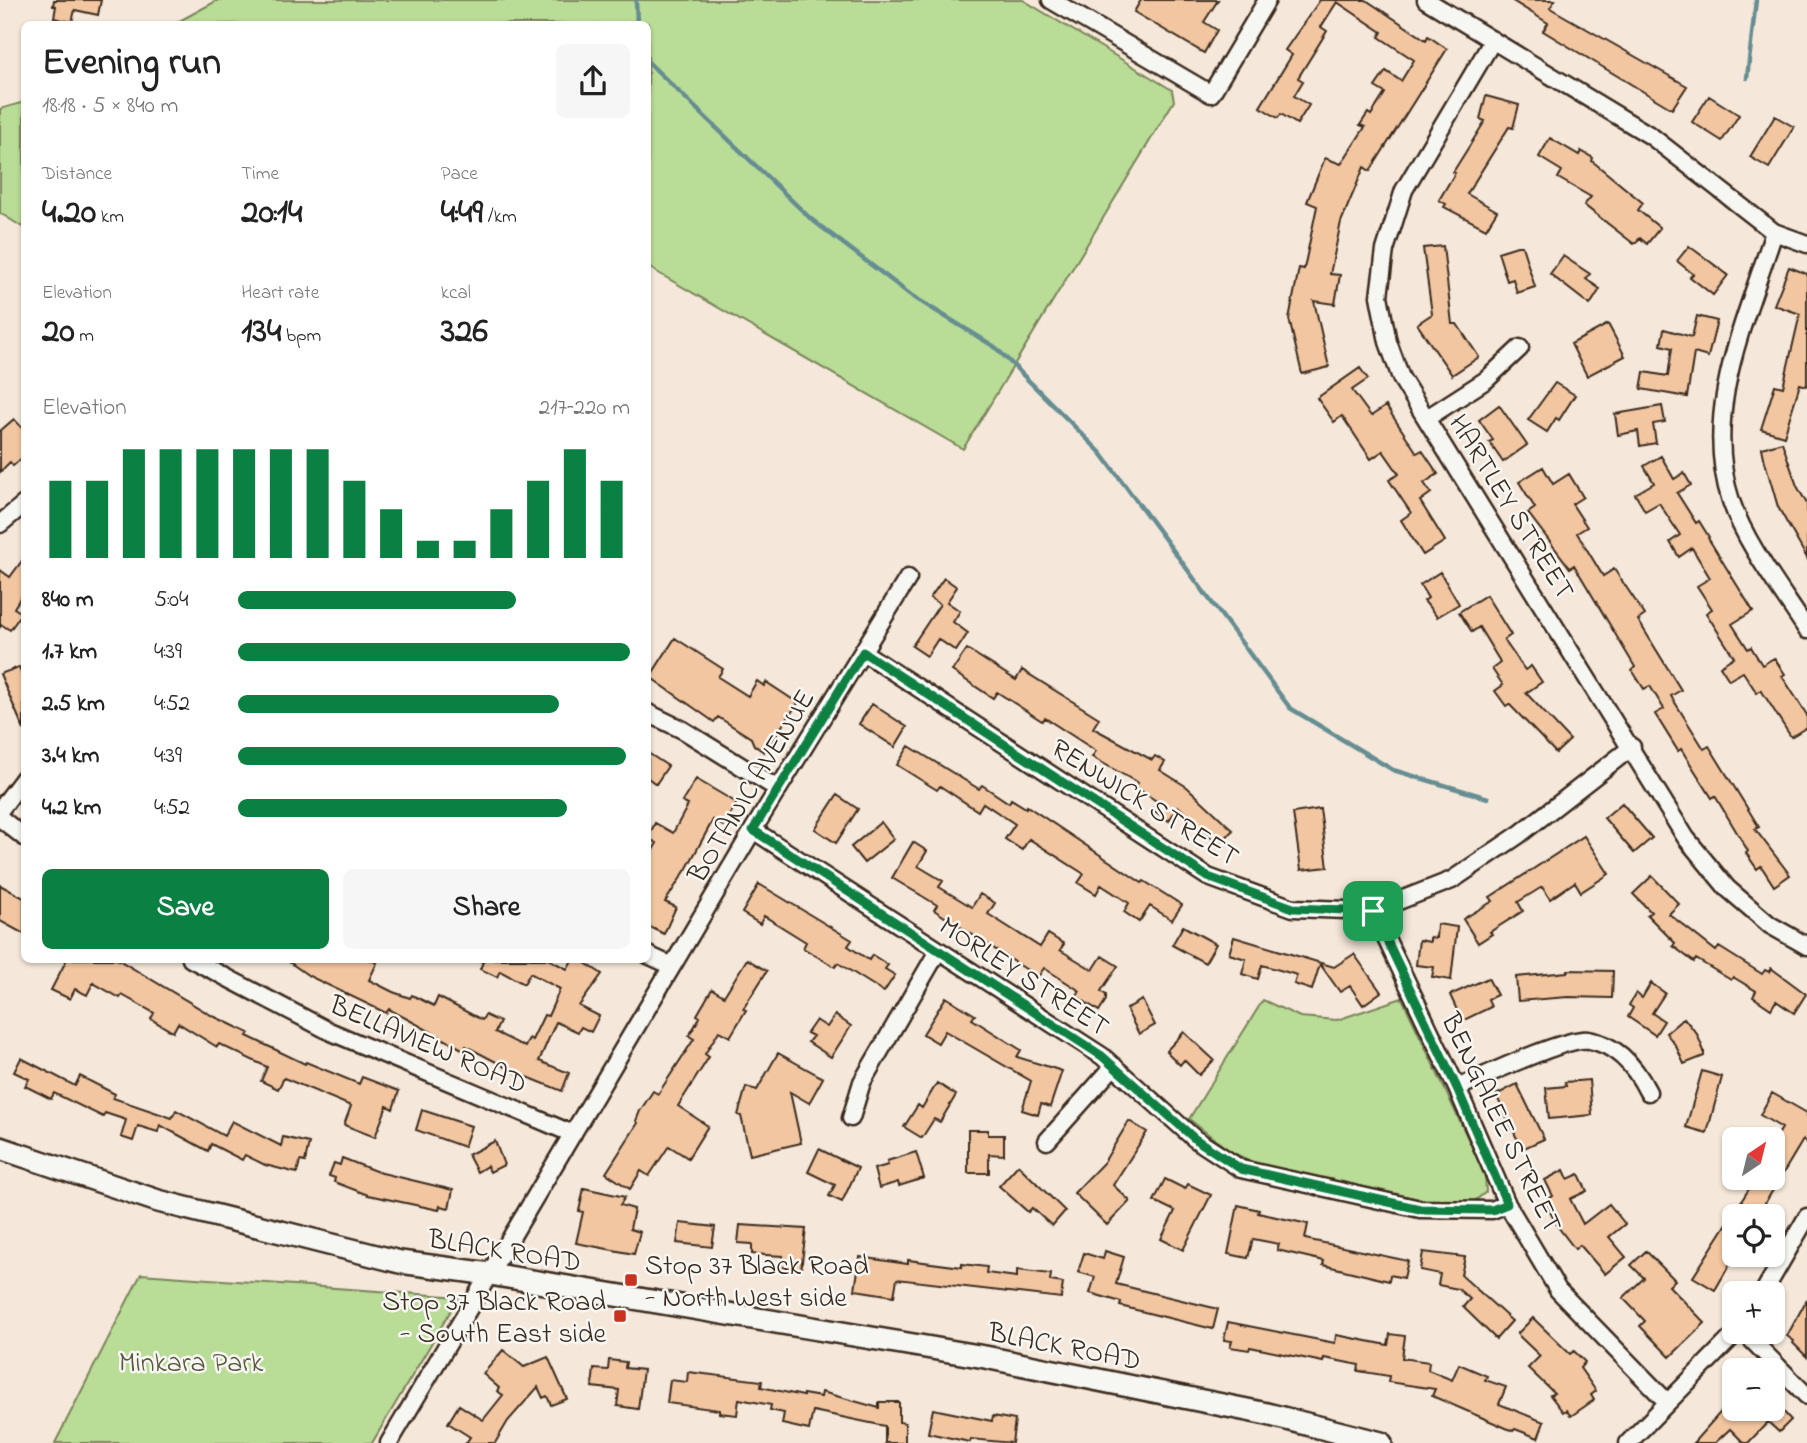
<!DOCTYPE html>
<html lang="en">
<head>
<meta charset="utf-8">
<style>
  :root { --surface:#fff; --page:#f6f6f6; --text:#222; --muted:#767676; --accent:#0b8043 }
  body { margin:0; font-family:"Indie Flower",sans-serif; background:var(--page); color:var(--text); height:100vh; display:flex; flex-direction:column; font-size:26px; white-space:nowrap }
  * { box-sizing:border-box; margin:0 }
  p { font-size:23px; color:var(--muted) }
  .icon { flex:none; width:38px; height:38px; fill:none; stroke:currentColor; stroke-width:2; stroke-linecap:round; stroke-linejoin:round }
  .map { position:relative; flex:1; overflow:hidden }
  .details { position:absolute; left:21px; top:21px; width:630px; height:942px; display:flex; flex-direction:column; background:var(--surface); border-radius:10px; box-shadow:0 2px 5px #0004 }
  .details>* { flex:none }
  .needle { width:46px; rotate:35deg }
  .fabs { position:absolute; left:1722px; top:1127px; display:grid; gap:14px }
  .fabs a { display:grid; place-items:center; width:63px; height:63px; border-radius:10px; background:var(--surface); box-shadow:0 2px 5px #0004; font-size:35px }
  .pin { position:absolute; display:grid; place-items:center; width:60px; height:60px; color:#fff; margin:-30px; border-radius:14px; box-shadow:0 4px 10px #0006 }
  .round { display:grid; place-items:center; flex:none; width:74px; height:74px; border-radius:10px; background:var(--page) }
  .summary { display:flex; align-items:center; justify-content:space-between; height:119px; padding:0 21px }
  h1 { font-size:38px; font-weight:700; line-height:52px }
  .stats { display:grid; grid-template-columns:repeat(3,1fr); gap:10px; height:119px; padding:7px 21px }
  .stats div { display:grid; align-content:center }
  .stats b { font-size:35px; font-weight:700 }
  .stats small { font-size:19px; font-weight:400 }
  .stats p { font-size:19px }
  .chart { height:196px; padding:14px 21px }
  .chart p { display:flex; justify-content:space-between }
  .chart svg { width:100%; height:126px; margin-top:7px; stroke:var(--accent); stroke-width:6 }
  .cta { display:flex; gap:14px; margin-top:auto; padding:14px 21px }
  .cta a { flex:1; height:80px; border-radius:10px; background:var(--accent); color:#fff; font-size:28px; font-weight:700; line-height:80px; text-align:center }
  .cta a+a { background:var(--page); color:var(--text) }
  ul { padding:0 21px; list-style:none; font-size:23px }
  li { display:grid; grid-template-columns:112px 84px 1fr; align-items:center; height:52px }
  li i { height:18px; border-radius:9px; background:var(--accent) }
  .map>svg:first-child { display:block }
</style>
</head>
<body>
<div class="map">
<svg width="1807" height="1443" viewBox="0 0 1807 1443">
  <rect width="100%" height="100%" fill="#f5e8da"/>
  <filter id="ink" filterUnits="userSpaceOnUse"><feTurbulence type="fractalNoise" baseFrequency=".0143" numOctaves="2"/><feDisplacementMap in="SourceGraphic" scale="14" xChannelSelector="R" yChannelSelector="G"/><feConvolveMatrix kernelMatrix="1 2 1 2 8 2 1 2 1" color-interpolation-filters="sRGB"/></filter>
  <g filter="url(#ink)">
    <path fill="#b9dc96" stroke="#7a835a" stroke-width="2" d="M218 0H1023L1172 90 1174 101 963 449 648 267V24H174Z
      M24 102V228L0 213V109Z
      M1402 998 1485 1175 1486 1192 1472 1203 1450 1206 1255 1163 1231 1152 1189 1119 1263 1000 1300 1017 1337 1020Z
      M141 1274 459 1297 372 1443H55Z"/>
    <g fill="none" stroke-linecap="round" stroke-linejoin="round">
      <path stroke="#668d92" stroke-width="4.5" d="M636 0 637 24
        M648 62 811 219 912 296 995 347 1101 453 1290 708 1393 770 1488 798
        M1747 78 1756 0"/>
    </g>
    <path fill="#f2c6a1" stroke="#3b2a1e" stroke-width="2" d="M54 0H101L98 15 75 10 72 22 54 18 56 6H53Z
      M1141 0H1218L1204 22 1217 30 1204 53 1134 12Z
      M1320 0H1366L1426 40 1428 36 1447 49 1370 171 1364 167 1341 222 1330 274 1340 275 1335 304 1314 301 1329 367 1302 374 1289 319 1299 268 1304 269 1317 206 1307 202 1325 158 1341 164 1365 127 1360 125 1368 113 1371 115 1385 93 1375 87 1386 71 1401 81 1414 60 1379 37 1382 32 1337 2 1321 27 1327 31 1298 78 1303 81 1294 96 1309 105 1297 124 1281 114 1278 118 1260 107 1292 55 1285 50Z
      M1511 0H1555L1550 8 1687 86 1672 109 1543 31 1548 23Z
      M1486 96 1519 105 1513 128 1509 127 1467 194 1497 211 1486 229 1444 207 1446 204 1439 200 1455 173 1453 172 1485 121 1480 119Z
      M1709 96 1739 115 1722 141 1692 122Z
      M1775 116 1794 127 1769 168 1750 157Z
      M1550 138 1579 155 1581 151 1593 158 1592 161 1643 203 1638 210 1660 228 1647 244 1640 238 1634 244 1584 205 1591 197 1558 178 1562 171 1539 157Z
      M1443 246 1452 324H1457L1479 357 1452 375 1417 324 1432 314 1423 248Z
      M1517 246H1522L1535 287 1517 293 1513 279 1507 281 1498 252Z
      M1689 246 1728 275 1713 295 1690 277 1693 274 1677 261Z
      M1563 256 1590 274 1586 279 1600 289 1590 305 1550 274Z
      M1789 267 1807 274V386L1800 384 1784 436 1761 429 1775 385 1783 387 1800 314 1774 305Z
      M1697 316 1717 321 1708 357 1694 353 1687 397 1641 389 1644 372 1668 376 1672 348 1661 345 1664 329 1692 337Z
      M1608 324 1625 356 1587 376 1571 344Z
      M1360 368 1368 379 1352 390 1371 416 1386 406 1417 453 1422 450 1438 474 1424 483 1431 493 1420 501 1445 541 1423 555 1401 520 1411 513 1389 480 1399 474 1383 451 1371 459 1342 416 1334 422 1317 398Z
      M1555 383 1575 395 1559 420 1556 418 1547 432 1528 420Z
      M1499 405 1527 445 1503 462 1489 442 1493 440 1479 420Z
      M1662 406 1665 422 1653 424 1656 443 1640 446 1638 431 1618 435 1615 414Z
      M14 419 24 430V456L13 466 10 462 0 472V431Z
      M1782 442 1797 486 1807 504V558L1778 507 1765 462 1762 448Z
      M1661 456 1674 479 1684 473 1691 485 1677 493 1696 523 1699 521 1709 537 1708 538 1753 611 1732 624 1748 649 1751 647 1762 665 1774 658 1785 674 1782 676 1807 715V727L1791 737 1761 690 1757 693 1743 672 1729 680 1720 666 1734 657 1706 613 1712 609 1697 586 1710 578 1692 548 1679 557 1670 542 1680 535 1659 503 1645 511 1635 494 1654 483 1644 466Z
      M1543 467 1553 484 1569 474 1583 497 1572 504 1587 527 1577 533 1603 576 1614 569 1645 615 1638 620 1681 690 1671 696 1704 749 1709 746 1759 827 1755 829 1790 875 1774 886 1761 866 1757 869 1746 853 1748 851 1715 796 1712 798 1681 749 1678 751 1655 714 1664 709 1650 686 1644 689 1632 670 1635 667 1574 565 1570 568 1528 513 1535 508 1519 482Z
      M24 558V592L14 608 22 613 10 630 2 625 0 627V570L10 577Z
      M1440 572 1459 604 1437 617 1424 601 1428 598 1420 585Z
      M944 578 957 587 947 602 960 611 953 622 968 633 956 651 938 639 927 656 912 646 940 604 930 598Z
      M1486 595 1511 635 1504 640 1525 670 1531 666 1542 682 1526 693 1570 740 1556 753 1509 704 1506 706 1495 691 1503 685 1492 669 1500 663 1499 660 1479 627 1472 632 1459 612Z
      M675 638 723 669 718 677 748 696 757 681 764 686 766 682 798 703 764 752 754 745 751 738 718 717 714 722 650 677Z
      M967 649 1016 680 1022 670 1099 718 1093 728 1152 760 1155 756 1165 762 1160 770 1187 787 1233 830 1219 845 1178 806 1169 821 1153 810 1158 802 1135 787 1138 783 1092 757 1096 751 1045 718 1042 721 997 692 993 698 952 671Z
      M19 667 24 681V730L0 674Z
      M872 704 907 727 895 747 859 724Z
      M909 746 979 789 982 785 1009 803 1011 799 1026 808 1027 806 1142 883 1144 881 1182 905 1172 920 1150 906 1139 922 1124 912 1129 903 1101 885 1096 894 1078 883 1084 874 1029 839 1022 850 1005 839 1015 824 983 803 978 811 940 786 937 790 897 765Z
      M648 753 668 766 656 784 648 778Z
      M696 779 737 803 723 826 713 820 687 868 665 902 676 907 664 934 648 926V858L657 843 648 838 655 823 673 833 688 805 682 802Z
      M837 795 858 809 836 843 815 829Z
      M1622 803 1652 838 1634 853 1604 818Z
      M1320 809 1328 867 1301 870 1293 813Z
      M881 822 894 839 864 863 851 847Z
      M1584 836 1609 874 1581 892 1575 882 1550 899 1542 887 1518 902 1523 911 1490 932 1492 934 1478 943 1463 919 1493 901 1490 897Z
      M913 842 927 851 918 866 943 881 939 887 972 907 980 894 995 903 988 914 1040 947 1048 934 1064 944 1060 950 1093 970 1102 956 1118 966 1101 991 1106 995V1000L1099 1011 1076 996 1080 991 1044 968 1038 977 934 910 937 905 892 878Z
      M1652 876 1679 904 1669 914 1716 951 1719 947 1762 974 1765 970 1769 972 1771 968 1806 994 1794 1013 1776 1001 1771 1009 1753 997 1756 991 1733 977 1731 980 1696 959 1694 962 1673 946 1675 943 1647 915 1651 912 1633 894Z
      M759 884 852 940 848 946 869 960 872 955 888 965 885 969 895 975 884 992 838 963 835 967 803 948 806 942 764 916 760 924 742 913Z
      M0 885 24 898V934L0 921Z
      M1437 924 1457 927 1451 980 1432 977 1434 967 1416 965 1419 940 1430 942V937L1436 938Z
      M1183 926 1216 944 1205 963 1172 945Z
      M1234 937 1334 967 1354 954 1381 992 1363 1005 1350 986 1340 992 1320 964 1312 990 1294 984 1297 975 1262 965 1258 979 1242 974 1246 959 1229 954Z
      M67 959H117L211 1015 249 1033 247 1036 305 1064 306 1062 359 1084 362 1077 399 1091 393 1109 387 1106 375 1137 344 1125 351 1106 284 1078 278 1089 261 1081 267 1067 219 1044 217 1047 178 1023 173 1032 151 1019 154 1013 122 995 120 998 93 983 87 995 75 989 70 999 51 990Z
      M285 959H369L377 963 369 980 393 992 410 998 412 995 434 1006 438 997 482 1020 485 1015 500 1022 495 1032 525 1047 529 1038 532 1040 544 1015 548 1016 560 989 530 973 524 984 500 971 497 977 480 969 483 962 476 959H548L567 969 573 959H579L602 974 579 1006 599 1016 591 1032 581 1027 578 1032 556 1022 539 1061 569 1073 562 1091 515 1072 466 1046 464 1050 389 1009 386 1013 309 976Z
      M747 959 767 971 743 1009 746 1010 730 1037 719 1031 705 1054 709 1057 678 1106 708 1126 688 1158 669 1146 649 1176 641 1171 630 1189 606 1173 638 1123 636 1121 640 1111 653 1091 658 1094 694 1039 689 1036 700 1017 697 1015 712 989 724 996Z
      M1567 970 1613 971 1612 998 1568 997 1518 1001 1516 977 1567 972Z
      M1488 978 1497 995 1488 999 1491 1007 1462 1021 1450 995Z
      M1651 983 1665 993 1652 1013 1664 1021 1655 1035 1628 1017 1633 1008 1629 1005 1636 993 1642 998Z
      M946 997 975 1015 972 1019 1021 1050 1017 1057 1062 1071 1050 1107 1041 1104 1038 1115 1022 1110 1031 1081 945 1031 938 1043 923 1034Z
      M1142 1000 1155 1025 1139 1034 1126 1009Z
      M835 1015 851 1026 831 1057 808 1042 813 1036 807 1033 816 1020 827 1027Z
      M1684 1018 1697 1034 1704 1051V1056L1684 1064 1676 1046 1666 1033Z
      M1184 1032 1214 1060 1199 1075 1184 1060 1180 1065 1166 1051Z
      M778 1053 823 1078 809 1103 790 1092 801 1143 750 1155 741 1116 738 1115 746 1087 757 1090Z
      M21 1058 75 1086 80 1076 115 1094 113 1098 172 1118 176 1110 224 1136 232 1121 281 1146 283 1137 309 1143 305 1162 300 1161 297 1173 265 1165 245 1155 242 1160 211 1144 208 1151 160 1125 158 1132 138 1126 133 1141 121 1137 126 1120 105 1113 103 1117 54 1093 51 1099 25 1086 29 1079 14 1072Z
      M1702 1071 1722 1077 1707 1133 1686 1127Z
      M1589 1080 1592 1115 1549 1119 1546 1088 1566 1086 1565 1082Z
      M937 1083 956 1095 940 1122 934 1119 922 1138 904 1127 918 1105 922 1108Z
      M1517 1084 1544 1139 1522 1149 1496 1095Z
      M1772 1093 1807 1113V1143L1803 1140 1764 1205 1767 1207 1762 1216H1734V1257L1715 1290 1693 1277 1756 1178H1773V1143L1782 1128 1760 1115Z
      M422 1110 471 1126 464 1147 416 1130Z
      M1129 1121 1147 1132 1113 1185 1130 1201 1107 1225 1074 1193 1104 1162Z
      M968 1130H988V1135H1004V1155L989 1154V1173H968Z
      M495 1141 504 1165 490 1172 487 1166 477 1172 468 1155Z
      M819 1149 858 1168 842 1202 829 1196 835 1185 808 1172Z
      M916 1152 924 1178 899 1186 898 1182 879 1188 874 1169 888 1165 887 1161Z
      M342 1158 378 1172 453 1190 449 1208 440 1206 439 1210 368 1195 334 1182 335 1178 329 1176 334 1163 340 1165Z
      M1018 1165 1065 1211 1052 1226 1032 1208 1028 1212 999 1186Z
      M1564 1170 1568 1179 1579 1174 1587 1191 1570 1199 1583 1224 1609 1204 1625 1224 1609 1237 1626 1257 1605 1274 1580 1245 1575 1249 1558 1227 1547 1206 1550 1204 1548 1199 1553 1196 1545 1180Z
      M1165 1179 1185 1189 1188 1184 1211 1195 1183 1250 1161 1239 1175 1211 1154 1201Z
      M584 1188 625 1197 620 1205 634 1209 630 1229 640 1232 634 1254 576 1243 583 1212 579 1211Z
      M1238 1205 1259 1210 1258 1213 1308 1224 1305 1239 1408 1261 1404 1278 1390 1275 1389 1281 1323 1265 1324 1261 1277 1250 1279 1244 1253 1239 1248 1258 1228 1254Z
      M680 1223 715 1227 712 1247 677 1243Z
      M740 1225 806 1229 801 1270 781 1267 783 1256 752 1254V1244L738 1243Z
      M1105 1251 1124 1257 1116 1284 1218 1309 1213 1329 1120 1306 1121 1302 1090 1293 1095 1277 1078 1272 1084 1253 1103 1259Z
      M1646 1251 1675 1280 1669 1286 1705 1323 1670 1357 1640 1326 1645 1321 1623 1298 1644 1278 1631 1265Z
      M1423 1252 1465 1257 1461 1275 1512 1321 1496 1339 1463 1307 1470 1299 1458 1289 1438 1285 1440 1274 1420 1270Z
      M860 1257 908 1264V1260L962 1267V1264L987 1267 986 1273 1017 1277V1270L1051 1274 1050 1281 1063 1283 1061 1298 897 1279 894 1296 855 1290Z
      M1807 1299V1357L1793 1343 1794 1341 1787 1336Z
      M1533 1318 1570 1354 1574 1351 1585 1362 1580 1368 1596 1391 1591 1395 1594 1400 1571 1416 1566 1410 1563 1412 1550 1395 1554 1393 1528 1368 1540 1356 1517 1334Z
      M1228 1322 1335 1343 1336 1335 1388 1345 1390 1334 1405 1336 1402 1358 1429 1362 1428 1370 1452 1380 1459 1364 1487 1376 1485 1380 1506 1387 1499 1404 1544 1422 1538 1438 1515 1429 1513 1431 1432 1396 1435 1389 1388 1382 1389 1376 1358 1371 1359 1365 1324 1358 1323 1362 1250 1347 1249 1350 1230 1347 1232 1341 1224 1340Z
      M503 1350 524 1367 548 1357 567 1399 551 1405 547 1396 543 1398 538 1387 508 1421 495 1443H466L470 1437 448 1423 459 1405 483 1420 503 1395 497 1391 499 1388 483 1374Z
      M609 1360 626 1362 625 1368 643 1370 638 1409 617 1406 619 1390 592 1387 594 1369 608 1370Z
      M688 1372 762 1381 761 1387 803 1396V1394L821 1397 822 1392 879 1408V1402H899V1422L905 1423V1443H885V1426L813 1411 809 1430 782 1424 784 1413 770 1410 771 1405 739 1399 737 1415 719 1413V1410L667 1403 670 1380 687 1382Z
      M1734 1397V1409H1781L1791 1420 1779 1432 1768 1422 1748 1443H1744L1730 1429 1715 1443H1693Z
      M933 1409 992 1421 993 1416 1015 1420 1012 1443 971 1439 970 1442 928 1433Z"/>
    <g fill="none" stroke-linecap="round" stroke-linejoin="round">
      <g stroke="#3b2a1e" stroke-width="21">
        <path id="minor" d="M1051 0 1211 94 1267 0
          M1426 0 1651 136 1774 232 1807 244
          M1493 40 1404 190 1385 250 1379 296 1388 342 1401 378 1686 838 1727 888 1770 925 1807 946
          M1774 232C1747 318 1701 411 1731 501 1746 545 1782 591 1807 630
          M1427 418 1486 380 1520 348
          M0 524 24 504
          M863 652 1208 877 1293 908 1373 911 1452 880 1520 834 1632 747
          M648 713 683 730 778 789
          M0 810 24 778
          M0 818 24 837
          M753 830 1102 1056 1195 1139 1241 1169 1420 1209 1492 1210 1507 1204
          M1373 911 1457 1088 1507 1204 1558 1290 1667 1402
          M648 955 672 966
          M191 959 329 1031 573 1134
          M1457 1088C1482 1077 1567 1036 1589 1040 1618 1045 1636 1068 1648 1092
          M851 1118 862 1082 938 951
          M1047 1141 1114 1066
          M1763 1293 1807 1217
          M1744 1332 1807 1396
          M389 1443 753 830 908 578
          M1628 1443 1737 1332"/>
      </g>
      <g stroke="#3b2a1e" stroke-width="26">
        <path id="secondary" d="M0 1148 158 1201 400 1262 490 1274 985 1357 1267 1414 1381 1443"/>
      </g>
      <use href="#minor" stroke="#f6f6f2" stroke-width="16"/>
      <use href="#secondary" stroke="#f6f6f2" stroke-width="21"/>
    </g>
  </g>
  <g fill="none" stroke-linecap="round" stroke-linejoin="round" filter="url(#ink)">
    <g stroke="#fff" stroke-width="14">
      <path id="route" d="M863 652 1208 877 1293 908 1373 911 1457 1088 1507 1204 1492 1210 1420 1209 1241 1169 1195 1139 1102 1056 753 830Z"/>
    </g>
    <use href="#route" stroke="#0b8043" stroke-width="9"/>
  </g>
  <g fill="#c8321e" stroke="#f6f6f2" stroke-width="2.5">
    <rect x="624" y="1273" width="14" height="14" rx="3.5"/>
    <rect x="613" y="1309" width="14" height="14" rx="3.5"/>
  </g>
  <g text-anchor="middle" stroke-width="5" stroke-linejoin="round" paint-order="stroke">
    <g font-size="28" fill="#3b2a1e" stroke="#f6f6f2">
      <text transform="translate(1513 506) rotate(58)" y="10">HARTLEY STREET</text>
      <text transform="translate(750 785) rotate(-59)" y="10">BOTANIC AVENUE</text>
      <text transform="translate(1146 801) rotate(32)" y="10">RENWICK STREET</text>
      <text transform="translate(1025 975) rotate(33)" y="10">MORLEY STREET</text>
      <text transform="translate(429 1043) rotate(23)" y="10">BELLAVIEW ROAD</text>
      <text transform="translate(1503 1122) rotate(64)" y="10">BENGALEE STREET</text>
      <text transform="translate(505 1249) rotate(9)" y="10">BLACK ROAD</text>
      <text transform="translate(1065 1345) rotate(11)" y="10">BLACK ROAD</text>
    </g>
    <g font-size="28" fill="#3b2a1e" stroke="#f6f6f2" text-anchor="start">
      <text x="645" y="1274">Stop 37 Black Road<tspan x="645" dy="32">- North West side</tspan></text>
      <text x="606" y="1310" text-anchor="end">Stop 37 Black Road<tspan x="606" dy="32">- South East side</tspan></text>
    </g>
    <g font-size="28" fill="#5a563c" stroke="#f6f6f2">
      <text x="191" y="1371">Minkara Park</text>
    </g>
  </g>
</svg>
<div class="fabs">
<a><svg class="needle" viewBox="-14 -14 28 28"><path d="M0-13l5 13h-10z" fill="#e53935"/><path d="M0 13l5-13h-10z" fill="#767676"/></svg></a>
<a><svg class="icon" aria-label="locate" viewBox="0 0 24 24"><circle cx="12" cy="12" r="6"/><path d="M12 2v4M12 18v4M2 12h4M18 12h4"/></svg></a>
<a>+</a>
<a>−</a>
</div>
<div class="pin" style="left:1373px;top:911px;background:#1e9e55"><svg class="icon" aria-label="arrive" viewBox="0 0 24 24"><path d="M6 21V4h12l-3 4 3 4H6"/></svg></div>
<section class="details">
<div class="summary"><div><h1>Evening run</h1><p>18:18 · 5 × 840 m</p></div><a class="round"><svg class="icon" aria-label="share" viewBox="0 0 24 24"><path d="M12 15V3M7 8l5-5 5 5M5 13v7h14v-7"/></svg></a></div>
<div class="stats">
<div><p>Distance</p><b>4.20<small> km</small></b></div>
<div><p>Time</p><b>20:14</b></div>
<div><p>Pace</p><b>4:49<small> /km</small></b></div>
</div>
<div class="stats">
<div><p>Elevation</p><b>20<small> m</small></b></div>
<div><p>Heart rate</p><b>134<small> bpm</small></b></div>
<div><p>kcal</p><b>326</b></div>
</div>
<div class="chart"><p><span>Elevation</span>217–220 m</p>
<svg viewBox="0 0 160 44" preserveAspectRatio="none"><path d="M5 44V17M15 44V17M25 44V6M35 44V6M45 44V6M55 44V6M65 44V6M75 44V6M85 44V17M95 44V27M105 44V38M115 44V38M125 44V27M135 44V17M145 44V6M155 44V17"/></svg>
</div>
<ul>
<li><b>840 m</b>5:04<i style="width:71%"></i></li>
<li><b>1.7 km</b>4:39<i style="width:100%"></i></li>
<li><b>2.5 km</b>4:52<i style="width:82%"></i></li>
<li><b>3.4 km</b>4:39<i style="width:99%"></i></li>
<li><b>4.2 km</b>4:52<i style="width:84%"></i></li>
</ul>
<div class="cta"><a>Save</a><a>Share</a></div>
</section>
</div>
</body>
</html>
